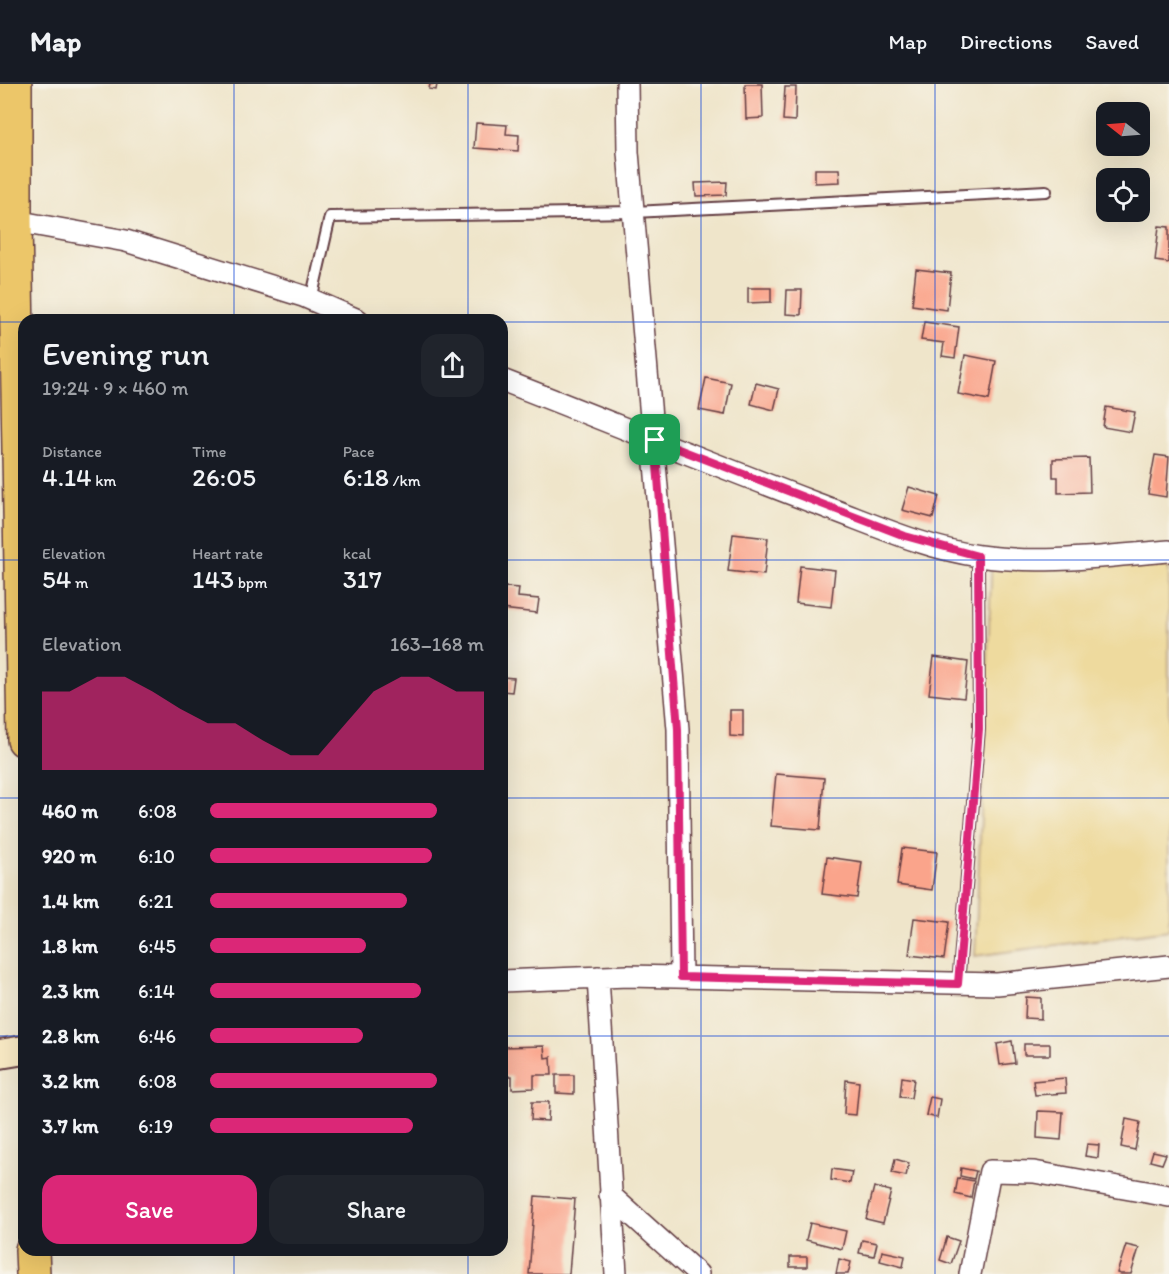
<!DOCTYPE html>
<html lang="en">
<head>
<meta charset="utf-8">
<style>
  :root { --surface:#171b24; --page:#20242c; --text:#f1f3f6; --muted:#9ea1a6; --line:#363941; --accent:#db2777 }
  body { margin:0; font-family:Itim,sans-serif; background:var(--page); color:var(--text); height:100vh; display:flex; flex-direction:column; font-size:22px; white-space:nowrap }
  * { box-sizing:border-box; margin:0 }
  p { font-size:20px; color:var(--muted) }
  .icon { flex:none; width:33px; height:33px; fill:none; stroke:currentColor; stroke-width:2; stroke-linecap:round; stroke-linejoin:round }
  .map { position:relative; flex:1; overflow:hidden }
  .drawer { position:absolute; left:18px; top:230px; width:490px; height:942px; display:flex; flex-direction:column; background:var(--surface); border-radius:18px; box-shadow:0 6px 24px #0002 }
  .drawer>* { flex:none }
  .needle { width:39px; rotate:287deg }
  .controls { position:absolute; left:1096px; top:18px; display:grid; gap:12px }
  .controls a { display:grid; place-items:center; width:54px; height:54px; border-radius:12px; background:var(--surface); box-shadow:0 6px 24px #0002; font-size:30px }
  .pin { position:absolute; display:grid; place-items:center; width:51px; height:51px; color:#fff; margin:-26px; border-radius:12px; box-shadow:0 3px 9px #0006 }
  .round { display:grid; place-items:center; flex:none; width:63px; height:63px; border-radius:18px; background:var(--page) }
  .summary { display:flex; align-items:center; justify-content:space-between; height:102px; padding:0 24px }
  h1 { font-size:33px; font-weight:600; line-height:45px }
  .stats { display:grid; grid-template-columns:repeat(3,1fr); gap:9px; height:102px; padding:6px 24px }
  .stats div { display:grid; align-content:center }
  .stats b { font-size:26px; font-weight:600 }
  .stats small { font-size:16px; font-weight:400 }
  .stats p { font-size:16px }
  .chart { height:168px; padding:12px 24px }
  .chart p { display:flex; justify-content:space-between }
  .chart svg { width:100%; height:108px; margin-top:6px; fill:var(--accent); opacity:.7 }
  .button { display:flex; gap:12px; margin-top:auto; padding:12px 24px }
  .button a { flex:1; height:69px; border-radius:18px; background:var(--accent); color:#fff; font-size:24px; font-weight:600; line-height:69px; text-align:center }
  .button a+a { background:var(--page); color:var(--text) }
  ul { padding:0 24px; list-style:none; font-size:20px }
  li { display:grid; grid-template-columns:96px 72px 1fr; align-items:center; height:45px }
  li i { height:15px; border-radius:8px; background:var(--accent) }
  header { display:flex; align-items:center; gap:36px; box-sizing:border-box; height:84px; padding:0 30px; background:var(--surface); border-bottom:2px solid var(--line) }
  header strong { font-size:28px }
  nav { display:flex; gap:33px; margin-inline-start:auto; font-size:21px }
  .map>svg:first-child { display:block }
</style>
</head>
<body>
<header>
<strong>Map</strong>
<nav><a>Map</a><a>Directions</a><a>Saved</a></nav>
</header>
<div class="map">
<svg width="1169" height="1190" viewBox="0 0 1169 1190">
  <rect width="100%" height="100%" fill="#f7f3e8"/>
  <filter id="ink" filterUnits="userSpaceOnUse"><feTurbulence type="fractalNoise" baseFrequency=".0167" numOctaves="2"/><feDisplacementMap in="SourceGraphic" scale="12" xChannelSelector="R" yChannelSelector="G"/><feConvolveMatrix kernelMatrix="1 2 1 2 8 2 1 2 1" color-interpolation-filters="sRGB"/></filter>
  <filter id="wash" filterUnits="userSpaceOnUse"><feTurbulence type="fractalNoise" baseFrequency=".008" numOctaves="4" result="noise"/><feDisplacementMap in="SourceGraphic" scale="24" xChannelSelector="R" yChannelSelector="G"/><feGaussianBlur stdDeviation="1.35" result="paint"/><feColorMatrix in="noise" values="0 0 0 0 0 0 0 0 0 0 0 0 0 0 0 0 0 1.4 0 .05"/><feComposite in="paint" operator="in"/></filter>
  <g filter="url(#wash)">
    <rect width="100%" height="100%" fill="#efe5ca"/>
    <path fill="#eeda9e" stroke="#9c7c64" stroke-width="1.5" d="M1169 467V846L975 872 992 473Z"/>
    <g id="blocks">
      <path fill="#faa48b" d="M430 0H437L436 6 429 5Z
        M745 0H762L763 34 746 35Z
        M785 3H796L795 37 783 36Z
        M476 39 507 41 506 50 519 51 518 67 474 64Z
        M815 85H839L840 98 815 99Z
        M727 98 726 111 696 112 695 99Z
        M1159 142 1169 143V179L1155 177Z
        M916 185 951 189 947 226 912 221Z
        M748 204H771V218L748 219Z
        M787 206H802L801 231 786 230Z
        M924 238 959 243 955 274 942 272 944 259 921 256Z
        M965 271 996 277 989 316 958 310Z
        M706 294 731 299 725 331 699 326Z
        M756 299 779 305 774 326 751 320Z
        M1106 323 1135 328 1131 348 1103 343Z
        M1155 371 1169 373 1166 413 1148 410Z
        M1089 374 1090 408 1058 409V393H1053V375Z
        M909 403 939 412 933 434 902 426Z
        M733 450 768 454 764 491 728 487Z
        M800 482 835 486 831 523 796 519Z
        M505 503 519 504 518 513 539 515 537 529 502 525Z
        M934 573 968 578 964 614 929 610Z
        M502 593 514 594 512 608 502 607Z
        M730 626H743V653L730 652Z
        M776 690 824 694 820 746 771 742Z
        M902 764 937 768 932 806 897 801Z
        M827 773 862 778 857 814 822 810Z
        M914 834 949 838 944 875 909 871Z
        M1026 913 1041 914V935L1025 934Z
        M1012 957 1015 979 1000 981 997 960Z
        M1024 960H1050V971H1024Z
        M544 962 545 974 551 973 552 991H534V1004L512 1005V992L502 993V963Z
        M556 991H574V1010L556 1009Z
        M902 993 914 995 911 1014 900 1013Z
        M1065 994 1066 1009 1035 1011 1033 997Z
        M846 996 859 998 856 1031 844 1030Z
        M930 1013 940 1015 937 1034 926 1031Z
        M532 1018H549L548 1037 531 1036Z
        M1038 1027 1063 1028 1061 1056 1037 1054Z
        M1126 1035 1140 1038 1135 1066 1121 1063Z
        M1087 1060 1099 1061 1098 1074 1085 1072Z
        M1153 1067 1166 1070 1162 1080 1150 1077Z
        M895 1075 909 1079 906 1092 892 1089Z
        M961 1084 976 1087 974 1095 960 1092Z
        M832 1085 852 1088 850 1099 831 1096Z
        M958 1094 974 1097 971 1114 955 1110Z
        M874 1103 891 1107 883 1139 866 1135Z
        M535 1112 575 1115 569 1190H529Z
        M810 1139 846 1147 842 1165 806 1156Z
        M947 1153 959 1157 951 1180 940 1176Z
        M862 1156 877 1159 874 1172 859 1169Z
        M1126 1161 1139 1164 1131 1190H1120L1117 1189Z
        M882 1167 905 1172 903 1183 880 1177Z
        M790 1173H807V1183H790Z
        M839 1175 851 1178 848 1190H836Z"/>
    </g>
  </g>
  <g filter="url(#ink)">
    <use href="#blocks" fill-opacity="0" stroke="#633d43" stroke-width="1.5"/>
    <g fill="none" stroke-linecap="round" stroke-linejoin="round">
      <g stroke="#633d43" stroke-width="14">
        <path id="lane" d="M311 216 330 133 634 128 1046 107
          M958 901 979 645 978 472"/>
      </g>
      <g stroke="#633d43" stroke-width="24">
        <path id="street" d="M627 0 628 68 678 645 681 893
          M15 137 126 157 303 212 358 236
          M502 296C607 337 710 379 815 419 868 438 923 464 979 472 1042 481 1106 472 1169 467
          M598 893 616 1190
          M502 897 628 892 997 900 1169 882
          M610 1111 698 1190
          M970 1190 990 1087 1034 1088 1169 1112"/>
      </g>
      <g stroke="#633d43" stroke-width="32">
        <path id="secondary" d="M0 970 24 966"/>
      </g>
      <g stroke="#633d43" stroke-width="36">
        <path id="highway" d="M15 0V137L24 656
          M32 1166 33 1190"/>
      </g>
      <use href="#lane" stroke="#fff" stroke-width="10"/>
      <use href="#street" stroke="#fff" stroke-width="21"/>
      <use href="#secondary" stroke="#f7e8c3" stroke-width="28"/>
      <use href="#highway" stroke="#ecc669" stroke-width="33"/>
    </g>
  </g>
  <g fill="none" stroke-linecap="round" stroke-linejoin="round" filter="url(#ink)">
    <g stroke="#fff" stroke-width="12">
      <path id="route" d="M655 356 905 452 978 472 979 645 958 900 681 893 678 645Z"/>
    </g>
    <use href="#route" stroke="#db2777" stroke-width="8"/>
  </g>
  <path fill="none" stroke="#1d4ed8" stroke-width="1.5" stroke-opacity="0.55" d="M234 0V236M468 0V236M701 0V1190M935 0V1190M0 238H24M502 238H1169M0 476H24M502 476H1169M0 714H24M502 714H1169M0 952H24M502 952H1169M234 1166V1190M468 1166V1190"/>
</svg>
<div class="controls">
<a><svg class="needle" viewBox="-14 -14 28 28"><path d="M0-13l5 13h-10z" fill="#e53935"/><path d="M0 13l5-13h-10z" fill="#9ea1a6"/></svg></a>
<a><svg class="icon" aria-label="locate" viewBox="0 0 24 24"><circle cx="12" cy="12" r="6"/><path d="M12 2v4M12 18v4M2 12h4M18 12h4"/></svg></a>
</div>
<div class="pin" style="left:655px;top:356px;background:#1e9e55"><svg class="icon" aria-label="arrive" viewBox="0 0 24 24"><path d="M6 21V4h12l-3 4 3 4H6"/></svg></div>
<section class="drawer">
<div class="summary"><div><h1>Evening run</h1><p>19:24 · 9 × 460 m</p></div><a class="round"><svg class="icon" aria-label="share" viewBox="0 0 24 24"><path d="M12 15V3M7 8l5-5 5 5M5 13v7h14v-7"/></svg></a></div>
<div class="stats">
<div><p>Distance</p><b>4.14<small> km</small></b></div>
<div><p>Time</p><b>26:05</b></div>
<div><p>Pace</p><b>6:18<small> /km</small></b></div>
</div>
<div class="stats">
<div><p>Elevation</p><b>54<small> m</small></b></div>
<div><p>Heart rate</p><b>143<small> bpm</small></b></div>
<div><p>kcal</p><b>317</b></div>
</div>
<div class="chart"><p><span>Elevation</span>163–168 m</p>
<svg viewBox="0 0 160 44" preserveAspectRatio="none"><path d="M0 44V12L10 12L20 6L30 6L40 12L50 19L60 25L70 25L80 32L90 38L100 38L110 25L120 12L130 6L140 6L150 12L160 12V44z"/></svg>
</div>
<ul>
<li><b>460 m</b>6:08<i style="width:83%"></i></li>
<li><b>920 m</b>6:10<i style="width:81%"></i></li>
<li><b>1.4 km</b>6:21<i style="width:72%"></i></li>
<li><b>1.8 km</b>6:45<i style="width:57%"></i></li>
<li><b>2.3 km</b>6:14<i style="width:77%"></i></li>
<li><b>2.8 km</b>6:46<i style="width:56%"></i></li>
<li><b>3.2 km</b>6:08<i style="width:83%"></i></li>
<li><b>3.7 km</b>6:19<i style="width:74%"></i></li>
</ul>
<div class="button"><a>Save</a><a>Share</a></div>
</section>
</div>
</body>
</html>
